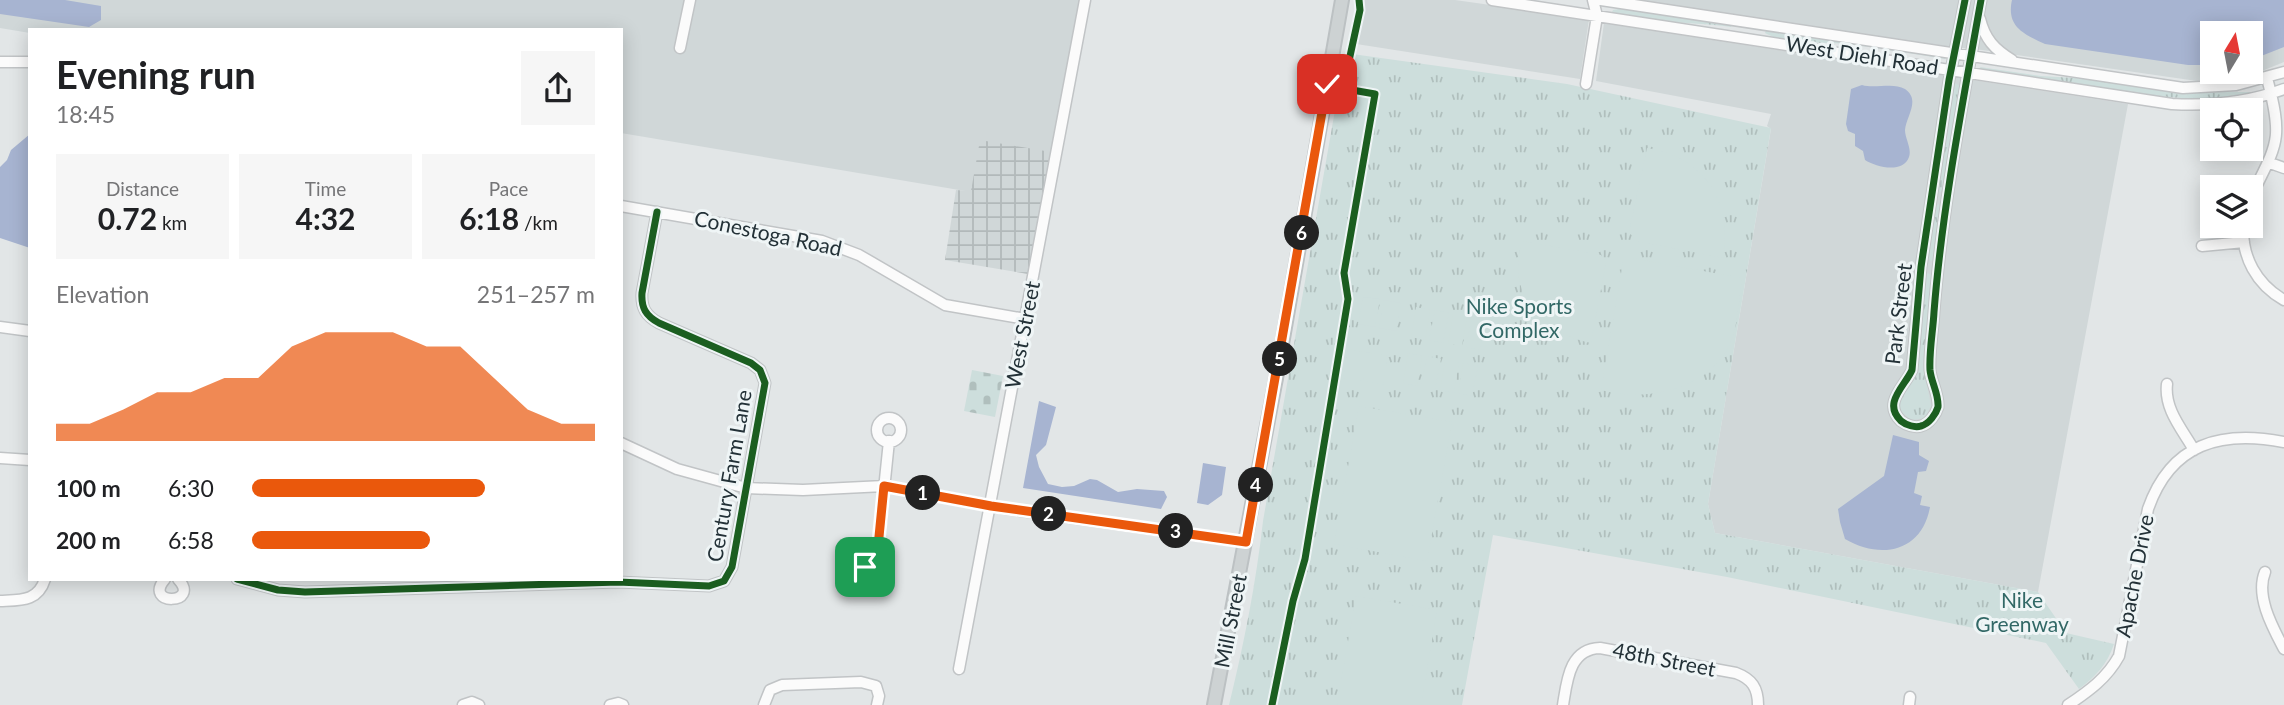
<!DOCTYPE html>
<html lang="en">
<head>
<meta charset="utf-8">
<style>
  :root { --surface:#fff; --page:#f6f6f6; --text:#202124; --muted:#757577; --accent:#ea580c }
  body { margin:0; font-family:Lato,sans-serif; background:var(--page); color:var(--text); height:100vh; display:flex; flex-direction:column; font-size:26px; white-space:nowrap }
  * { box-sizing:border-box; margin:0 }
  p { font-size:23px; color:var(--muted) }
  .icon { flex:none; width:38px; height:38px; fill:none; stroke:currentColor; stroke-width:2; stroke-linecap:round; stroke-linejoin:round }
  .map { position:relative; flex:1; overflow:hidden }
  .details { position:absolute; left:28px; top:28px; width:595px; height:553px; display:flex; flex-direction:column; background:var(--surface); border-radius:0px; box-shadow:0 4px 18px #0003 }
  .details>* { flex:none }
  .needle { width:46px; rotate:10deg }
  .controls { position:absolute; left:2200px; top:21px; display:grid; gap:14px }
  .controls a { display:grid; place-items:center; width:63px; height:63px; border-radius:0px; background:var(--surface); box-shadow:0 4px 18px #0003; font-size:35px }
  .pin { position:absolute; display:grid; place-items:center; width:60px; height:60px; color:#fff; margin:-30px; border-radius:14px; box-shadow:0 4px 10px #0006 }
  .km { position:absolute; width:35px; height:35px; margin:-18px; border-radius:50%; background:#222; color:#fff; font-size:19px; line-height:35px; text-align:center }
  .round { display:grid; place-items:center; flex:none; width:74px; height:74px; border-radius:0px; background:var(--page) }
  .summary { display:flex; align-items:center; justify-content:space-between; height:119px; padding:0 28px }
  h1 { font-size:38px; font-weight:700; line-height:52px }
  .metrics { display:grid; grid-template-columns:repeat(3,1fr); gap:10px; height:119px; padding:7px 28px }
  .metrics div { display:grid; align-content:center; border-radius:0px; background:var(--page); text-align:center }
  .metrics b { font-size:30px; font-weight:700 }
  .metrics small { font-size:19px; font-weight:400 }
  .metrics p { font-size:19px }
  .chart { height:196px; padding:14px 28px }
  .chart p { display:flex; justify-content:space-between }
  .chart svg { width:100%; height:126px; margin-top:7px; fill:var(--accent); opacity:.7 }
  ul { padding:0 28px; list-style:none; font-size:23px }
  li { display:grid; grid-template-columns:112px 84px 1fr; align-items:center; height:52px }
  li i { height:18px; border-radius:9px; background:var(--accent) }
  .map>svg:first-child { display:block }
</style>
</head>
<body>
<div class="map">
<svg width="2284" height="705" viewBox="0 0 2284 705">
  <defs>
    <pattern id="industrial-grid" width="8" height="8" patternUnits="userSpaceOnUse" patternTransform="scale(1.75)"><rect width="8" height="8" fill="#d0d7d8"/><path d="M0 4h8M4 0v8" fill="none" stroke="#b2b9ba"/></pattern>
    <pattern id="grass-tufts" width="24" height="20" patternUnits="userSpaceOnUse" patternTransform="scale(1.75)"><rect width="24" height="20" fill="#cddedc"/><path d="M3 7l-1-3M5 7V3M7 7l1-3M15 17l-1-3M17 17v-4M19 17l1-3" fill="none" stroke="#b0bfbd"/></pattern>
    <pattern id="cemetery-stones" width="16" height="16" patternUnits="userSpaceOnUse" patternTransform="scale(1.75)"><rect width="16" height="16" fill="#cddedc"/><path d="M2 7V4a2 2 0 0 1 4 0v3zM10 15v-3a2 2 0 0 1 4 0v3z" fill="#b0bfbd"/></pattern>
  </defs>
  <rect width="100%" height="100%" fill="#e2e6e7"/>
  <path fill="#d0d7d8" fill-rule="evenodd" d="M0 0H1086L1057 153 971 192 621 133V30H30V33L0 28Z
    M1357 0H1455L1589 19 1580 79 1350 43Z
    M1636 0H2284V62L2247 77 2197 81 1982 50 1925 44ZM2212 33H2250V72H2212Z
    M1604 23 2128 104 2038 592 1715 533 1708 504 1771 129 1767 126 1771 114 1596 81Z"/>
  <path fill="url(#industrial-grid)" d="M980 140 1057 153 1034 275 945 260 956 190 971 191Z"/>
  <path fill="url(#grass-tufts)" d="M1624 8 1732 25 1731 27C1693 21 1649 25 1612 12L1613 10Z
    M1766 30H1770L1946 57 1945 59C1912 54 1879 48 1846 44 1821 41 1787 46 1765 33Z
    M1345 53 1567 84 1771 128 1708 504 1715 533 2038 592 2066 633 2114 644C2107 665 2096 676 2079 689L2046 643 1727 577 1493 535 1462 705H1229C1244 644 1256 583 1263 521Z
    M1980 67 2041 76 2092 79 2175 92H2257C2203 105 2152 96 2098 87 2059 82 2020 76 1981 69Z
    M1955 83 1960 86 1944 189 1940 192 1938 188Z
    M1939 204 1942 207 1934 259 1931 261 1927 257 1936 206Z
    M1928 273 1932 276 1925 354 1927 385 1931 406 1925 418 1911 420 1899 409 1898 405 1902 392 1912 381 1918 362 1925 275Z"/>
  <path fill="url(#cemetery-stones)" d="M972 370 1003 376 995 417 964 411Z"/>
  <path fill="#cddedc" d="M1647 148C1704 157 1733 201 1723 258L1637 241 1629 232Z
    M1522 241 1601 255 1606 262 1591 343C1541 333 1506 294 1522 241Z
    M1631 258 1742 278C1738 301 1739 333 1725 353 1700 391 1643 402 1601 390L1623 262Z
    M1363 297 1380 299 1375 327 1358 324Z
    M1384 300 1401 303 1396 331 1379 328Z
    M1416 307 1430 310 1425 340 1411 337Z
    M1435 310 1449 313 1443 343 1429 340Z
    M1453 314 1467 316 1462 346 1448 344Z
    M1472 317 1486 319 1480 350 1466 347Z
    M1348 349 1388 356 1383 385 1363 381 1364 377 1362 381 1343 378Z
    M1408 353 1422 356 1417 386 1403 383Z
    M1427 356 1441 359 1435 389 1421 387Z
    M1445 360 1459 362 1454 393 1440 390Z
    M1463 363 1478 366 1472 396 1458 393Z
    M1359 406 1452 422 1427 561 1334 544Z
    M1356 596 1437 610 1421 705H1337Z"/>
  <path fill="#a7b4d1" d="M0 0H65L101 6V20L89 27 0 14Z
    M2012 0H2284V47L2251 60 2250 33H2212V65H2188L2045 44C2024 34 2006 27 2012 0Z
    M1862 85C1875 89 1893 82 1905 89 1921 100 1906 117 1905 130 1905 139 1912 148 1909 157 1903 174 1876 167 1865 160L1863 151 1855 146V134L1848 131 1846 124 1851 89Z
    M30 134V248L0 238V167L7 160 11 150Z
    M1039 401 1056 407 1046 445 1036 455 1039 467 1048 484 1062 487 1074 486 1090 479 1097 480 1118 492 1137 489 1164 491 1167 497 1161 509 1023 488Z
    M1893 435 1919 442V455L1929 461 1926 471 1918 472 1914 493 1922 496 1920 505 1930 507C1922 552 1881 560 1845 539L1840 522 1838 509 1884 476Z
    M1203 463 1226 467 1222 495 1208 505 1197 503Z"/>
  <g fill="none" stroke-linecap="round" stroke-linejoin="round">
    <g stroke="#c1c4c6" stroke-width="13">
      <path id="minor" d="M1492 0 2172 104C2210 106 2247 103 2284 89
        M1601 0 2183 88 2236 85 2284 72
        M1965 0 1949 80 1921 267 1912 370C1905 386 1882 403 1901 421 1906 425 1915 428 1921 426 1929 424 1936 414 1938 407 1939 394 1931 382 1930 370 1929 351 1933 331 1934 312 1942 209 1963 101 1981 0
        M1980 19C1985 39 1994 49 2012 60
        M680 48 690 0
        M0 62H30
        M1586 84 1597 16 1593 0
        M2270 163 2284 168
        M2250 199C2277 143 2284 142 2267 78
        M621 206 822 241 859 255 945 305 1025 319
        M2243 226C2242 257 2256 284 2284 300
        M2202 246 2244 242
        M0 327 30 331
        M2167 384C2164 409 2182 429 2194 450
        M877 430a12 12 0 1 1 24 0a12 12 0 1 1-24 0Z
        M621 443 677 469 746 488 803 490 884 486 1008 509 1246 542
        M0 458 30 460
        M866 568a11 11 0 1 1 22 0a11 11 0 1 1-22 0Z
        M877 557 889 441
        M2265 572C2255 596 2273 628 2284 649
        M165 579C142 606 202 605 178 579
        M237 579 278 590 305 592 618 582 709 586 724 581 732 567 765 383 760 370 751 363 659 323C646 316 641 308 642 293L657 212
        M0 601C20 600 38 602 45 579
        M959 669 1085 0
        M463 705 472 702 479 705
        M610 705 618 703 623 705
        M764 705 770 690 782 685 861 682 876 686 879 696 877 705
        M1563 705C1567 681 1569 649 1600 648L1736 673C1752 679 1758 688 1758 705
        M1909 705 1910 697
        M2068 705C2089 691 2107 678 2119 656L2148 509C2171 443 2221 430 2284 442"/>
    </g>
    <g stroke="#bcc1c3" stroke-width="16">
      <path id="major" d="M1214 705 1277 373 1342 0"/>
    </g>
    <use href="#minor" stroke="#fbfbfb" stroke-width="10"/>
    <use href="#major" stroke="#cdd2d3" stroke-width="12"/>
    <g stroke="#eff5f6" stroke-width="11">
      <path id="cycleway" d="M1965 0 1949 80 1921 267 1912 370C1905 386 1882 403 1901 421 1906 425 1915 428 1921 426 1929 424 1936 414 1938 407 1939 394 1931 382 1930 370 1929 351 1933 331 1934 312 1942 209 1963 101 1981 0
        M237 579 278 590 305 592 618 582 709 586 724 581 732 567 765 383 760 370 751 363 659 323C646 316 641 308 642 293L657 212
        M1272 705 1293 601 1305 559 1348 299 1344 273 1375 94 1352 90 1348 85 1347 70 1360 10 1359 0"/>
    </g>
    <use href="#cycleway" stroke="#1b5e20" stroke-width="7"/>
  </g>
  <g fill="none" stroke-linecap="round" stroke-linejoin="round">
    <g stroke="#fff" stroke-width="14">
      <path id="route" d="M865 567 868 561 877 557 884 486 991 506 1246 542 1327 84"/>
    </g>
    <use href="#route" stroke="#ea580c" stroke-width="9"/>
  </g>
  <g text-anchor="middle" stroke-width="6" stroke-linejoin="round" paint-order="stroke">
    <g font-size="21" fill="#233137" stroke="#eff5f6">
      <text transform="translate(1862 56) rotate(9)" y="7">West Diehl Road</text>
      <text transform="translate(768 234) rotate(12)" y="7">Conestoga Road</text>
      <text transform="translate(1899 314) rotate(-83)" y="7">Park Street</text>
      <text transform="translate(1023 335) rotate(-79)" y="7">West Street</text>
      <text transform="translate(730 476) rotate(-80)" y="7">Century Farm Lane</text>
      <text transform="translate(2135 576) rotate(-79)" y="7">Apache Drive</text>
      <text transform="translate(1231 621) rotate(-79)" y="7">Mill Street</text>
      <text transform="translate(1664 660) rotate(11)" y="7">48th Street</text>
    </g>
    <g font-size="21" fill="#326866" stroke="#eff5f6">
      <text x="1519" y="314">Nike Sports<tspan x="1519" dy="24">Complex</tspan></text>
      <text x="2022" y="608">Nike<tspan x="2022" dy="24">Greenway</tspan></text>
    </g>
  </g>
</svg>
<div class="controls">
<a><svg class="needle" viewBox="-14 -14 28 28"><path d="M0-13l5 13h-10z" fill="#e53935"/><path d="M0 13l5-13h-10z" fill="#757577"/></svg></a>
<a><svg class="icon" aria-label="locate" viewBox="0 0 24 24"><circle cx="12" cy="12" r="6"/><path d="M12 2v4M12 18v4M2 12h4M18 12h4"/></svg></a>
<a><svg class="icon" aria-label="layers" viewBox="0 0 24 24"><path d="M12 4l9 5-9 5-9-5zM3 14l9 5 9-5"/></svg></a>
</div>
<div class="pin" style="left:865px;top:567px;background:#1e9e55"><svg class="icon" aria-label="arrive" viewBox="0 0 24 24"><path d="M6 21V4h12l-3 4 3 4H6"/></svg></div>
<div class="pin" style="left:1327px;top:84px;background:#d93025"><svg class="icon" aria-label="check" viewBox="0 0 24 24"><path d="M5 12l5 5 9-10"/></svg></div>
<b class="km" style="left:923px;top:493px">1</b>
<b class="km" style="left:1049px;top:514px">2</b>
<b class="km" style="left:1176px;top:531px">3</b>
<b class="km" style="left:1256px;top:485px">4</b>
<b class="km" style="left:1280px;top:359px">5</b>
<b class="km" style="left:1302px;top:233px">6</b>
<section class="details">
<div class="summary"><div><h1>Evening run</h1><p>18:45</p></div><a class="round"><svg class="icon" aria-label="share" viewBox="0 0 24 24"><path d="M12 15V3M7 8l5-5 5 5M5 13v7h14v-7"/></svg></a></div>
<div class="metrics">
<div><p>Distance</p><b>0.72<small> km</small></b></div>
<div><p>Time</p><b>4:32</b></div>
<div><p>Pace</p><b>6:18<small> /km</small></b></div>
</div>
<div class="chart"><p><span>Elevation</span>251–257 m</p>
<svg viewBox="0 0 160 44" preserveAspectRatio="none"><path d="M0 44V38L10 38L20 33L30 27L40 27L50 22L60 22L70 11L80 6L90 6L100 6L110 11L120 11L130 22L140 33L150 38L160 38V44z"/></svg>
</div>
<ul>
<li><b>100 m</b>6:30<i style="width:68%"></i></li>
<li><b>200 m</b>6:58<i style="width:52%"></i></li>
</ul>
</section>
</div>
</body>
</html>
